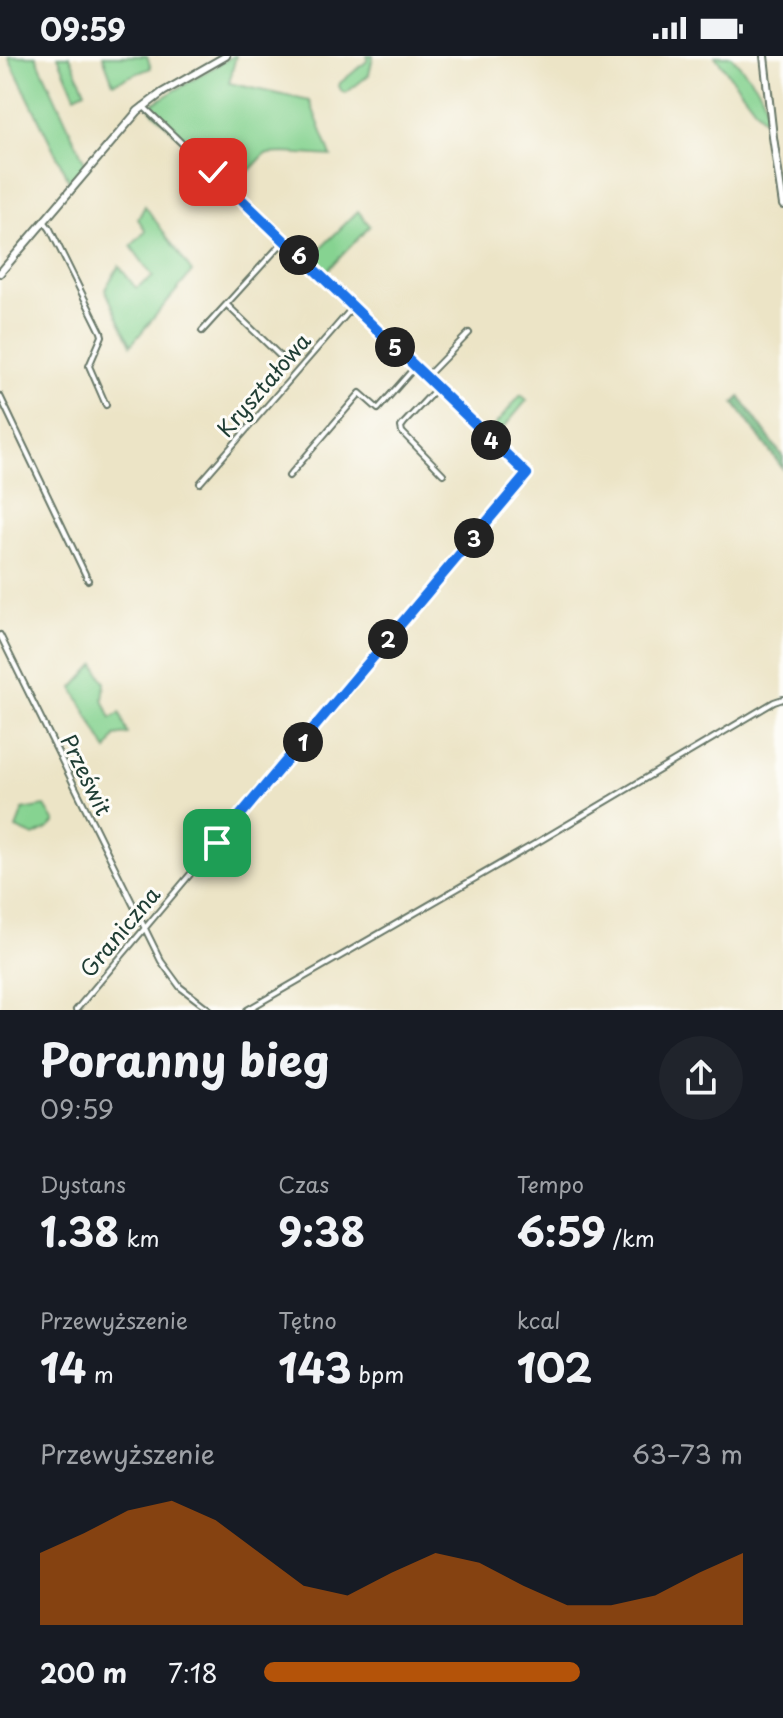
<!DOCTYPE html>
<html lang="pl">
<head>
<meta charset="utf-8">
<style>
  :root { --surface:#171b24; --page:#20242c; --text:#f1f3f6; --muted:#9ea1a6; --accent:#b45309 }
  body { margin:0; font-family:"Playpen Sans",sans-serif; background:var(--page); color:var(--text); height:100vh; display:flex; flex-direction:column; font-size:30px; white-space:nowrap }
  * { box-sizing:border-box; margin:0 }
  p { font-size:26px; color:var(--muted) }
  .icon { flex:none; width:44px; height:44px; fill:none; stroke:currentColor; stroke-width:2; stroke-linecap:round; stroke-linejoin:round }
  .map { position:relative; height:954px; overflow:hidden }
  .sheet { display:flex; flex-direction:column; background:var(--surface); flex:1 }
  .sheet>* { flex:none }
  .pin { position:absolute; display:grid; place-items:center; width:68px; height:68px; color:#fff; margin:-34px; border-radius:16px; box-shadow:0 4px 12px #0006 }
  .km { position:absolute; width:40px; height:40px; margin:-20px; border-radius:50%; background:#222; color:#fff; font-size:22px; line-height:40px; text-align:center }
  .round { display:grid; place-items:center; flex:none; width:84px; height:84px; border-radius:42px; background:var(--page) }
  .head { display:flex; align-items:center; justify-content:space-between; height:136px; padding:0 40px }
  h1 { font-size:44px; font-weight:700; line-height:60px }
  .stats { display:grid; grid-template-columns:repeat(3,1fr); gap:12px; height:136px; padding:8px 40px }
  .stats div { display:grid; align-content:center }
  .stats b { font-size:40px; font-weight:700 }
  .stats small { font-size:22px; font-weight:400 }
  .stats p { font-size:22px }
  .chart { height:224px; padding:16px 40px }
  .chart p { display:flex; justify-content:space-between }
  .chart svg { width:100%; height:144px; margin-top:8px; fill:var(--accent); opacity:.7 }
  ul { padding:0 40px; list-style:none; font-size:26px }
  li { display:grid; grid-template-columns:128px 96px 1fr; align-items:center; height:60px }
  li i { height:20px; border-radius:10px; background:var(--accent) }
  .status { display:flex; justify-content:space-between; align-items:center; height:56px; padding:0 40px; background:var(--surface); direction:ltr }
  .status svg { height:22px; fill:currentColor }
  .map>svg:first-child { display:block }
</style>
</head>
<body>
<div class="status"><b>09:59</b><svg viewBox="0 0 49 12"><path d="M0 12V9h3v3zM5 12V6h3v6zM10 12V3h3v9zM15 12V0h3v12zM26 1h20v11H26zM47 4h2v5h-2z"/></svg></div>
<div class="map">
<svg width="783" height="954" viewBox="0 0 783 954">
  <rect width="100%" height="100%" fill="#fdfcf7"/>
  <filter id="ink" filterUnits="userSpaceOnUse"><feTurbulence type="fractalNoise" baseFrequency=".0125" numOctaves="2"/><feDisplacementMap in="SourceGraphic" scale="16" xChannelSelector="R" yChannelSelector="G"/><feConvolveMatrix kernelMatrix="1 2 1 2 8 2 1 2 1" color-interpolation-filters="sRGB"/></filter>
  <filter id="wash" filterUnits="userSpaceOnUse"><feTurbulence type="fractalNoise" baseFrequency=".006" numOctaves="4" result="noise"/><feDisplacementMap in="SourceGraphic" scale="32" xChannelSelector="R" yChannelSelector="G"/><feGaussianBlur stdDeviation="1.8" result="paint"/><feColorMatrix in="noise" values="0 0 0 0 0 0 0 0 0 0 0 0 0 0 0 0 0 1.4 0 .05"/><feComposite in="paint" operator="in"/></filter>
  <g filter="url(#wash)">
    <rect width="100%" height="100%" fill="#ece4c6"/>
    <path fill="#86d391" stroke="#528862" stroke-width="2" d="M8 0H36L87 111 71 129Z
      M58 0H70L85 35 75 40Z
      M103 0H147L151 12 113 27Z
      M233 0H236L229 27 310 45 331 100 284 97 265 98 233 132 151 54 149 50Z
      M367 0H373L369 19 346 37 342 36 339 30 340 27 367 5Z
      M715 0H731C749 21 771 38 766 67Z
      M145 150 192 216 131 289 105 233 119 210 136 232 153 221 131 190 146 175 138 163Z
      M358 155 370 170 325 217 310 203Z
      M521 339 527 344 495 382 489 376Z
      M95 608 105 627 103 644 111 662 120 657 128 678 115 680 107 695 73 632Z
      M45 750 55 766 48 773 34 780 16 772 23 754Z"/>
    <path fill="#6cb57b" stroke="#467958" stroke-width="2" d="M740 341 783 401V413L734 347Z"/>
  </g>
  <g filter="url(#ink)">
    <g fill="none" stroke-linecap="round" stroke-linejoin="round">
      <g stroke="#677767" stroke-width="8">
        <path id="street" d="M44 165 50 173 101 276 102 280 89 310 106 349
          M227 249 279 299
          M202 275 284 185
          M426 321 469 277
          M437 332 404 367 401 371 402 376 443 418
          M0 340 88 524
          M289 420 360 337 378 353 415 311
          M200 427 353 251
          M0 579 161 905 180 931 210 954
          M76 954 527 418 143 50
          M247 954 538 786 774 646 783 643"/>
      </g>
      <g stroke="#677767" stroke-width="10">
        <path id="secondary" d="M764 0 773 81 783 149
          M0 217 138 55 163 36 226 0"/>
      </g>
      <use href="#street" stroke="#fff" stroke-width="4"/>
      <use href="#secondary" stroke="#fff" stroke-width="6"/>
    </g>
  </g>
  <g fill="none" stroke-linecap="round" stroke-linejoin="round" filter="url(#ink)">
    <g stroke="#fff" stroke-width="16">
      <path id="route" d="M213 116 527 418 217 787"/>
    </g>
    <use href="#route" stroke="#1a73e8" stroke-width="10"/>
  </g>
  <g text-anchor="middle" stroke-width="6" stroke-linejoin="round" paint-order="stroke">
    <g font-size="22" fill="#1f3d34" stroke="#fdfcf7">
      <text transform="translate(264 329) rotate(-49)" y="8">Kryształowa</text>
      <text transform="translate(86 719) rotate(64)" y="8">Prześwit</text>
      <text transform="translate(120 876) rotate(-50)" y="8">Graniczna</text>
    </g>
  </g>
</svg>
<div class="pin" style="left:217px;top:787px;background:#1e9e55"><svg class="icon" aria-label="arrive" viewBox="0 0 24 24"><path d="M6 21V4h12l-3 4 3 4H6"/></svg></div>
<div class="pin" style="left:213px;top:116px;background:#d93025"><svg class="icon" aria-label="check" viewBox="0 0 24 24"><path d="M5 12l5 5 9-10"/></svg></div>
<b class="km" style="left:303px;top:686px">1</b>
<b class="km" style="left:388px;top:583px">2</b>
<b class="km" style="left:474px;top:482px">3</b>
<b class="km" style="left:491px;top:384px">4</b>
<b class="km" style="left:395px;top:291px">5</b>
<b class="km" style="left:299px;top:199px">6</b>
</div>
<section class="sheet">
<div class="head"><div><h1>Poranny bieg</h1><p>09:59</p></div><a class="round"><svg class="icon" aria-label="share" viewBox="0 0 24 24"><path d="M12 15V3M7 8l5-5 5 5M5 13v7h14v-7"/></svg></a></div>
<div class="stats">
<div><p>Dystans</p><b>1.38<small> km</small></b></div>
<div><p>Czas</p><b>9:38</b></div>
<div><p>Tempo</p><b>6:59<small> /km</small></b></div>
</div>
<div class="stats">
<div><p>Przewyższenie</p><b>14<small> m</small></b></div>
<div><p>Tętno</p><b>143<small> bpm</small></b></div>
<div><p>kcal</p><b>102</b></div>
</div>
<div class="chart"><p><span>Przewyższenie</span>63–73 m</p>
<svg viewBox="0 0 160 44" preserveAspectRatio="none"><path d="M0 44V22L10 16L20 9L30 6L40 12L50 22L60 32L70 35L80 28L90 22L100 25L110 32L120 38L130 38L140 35L150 28L160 22V44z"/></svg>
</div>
<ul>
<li><b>200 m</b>7:18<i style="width:66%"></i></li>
</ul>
</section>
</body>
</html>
